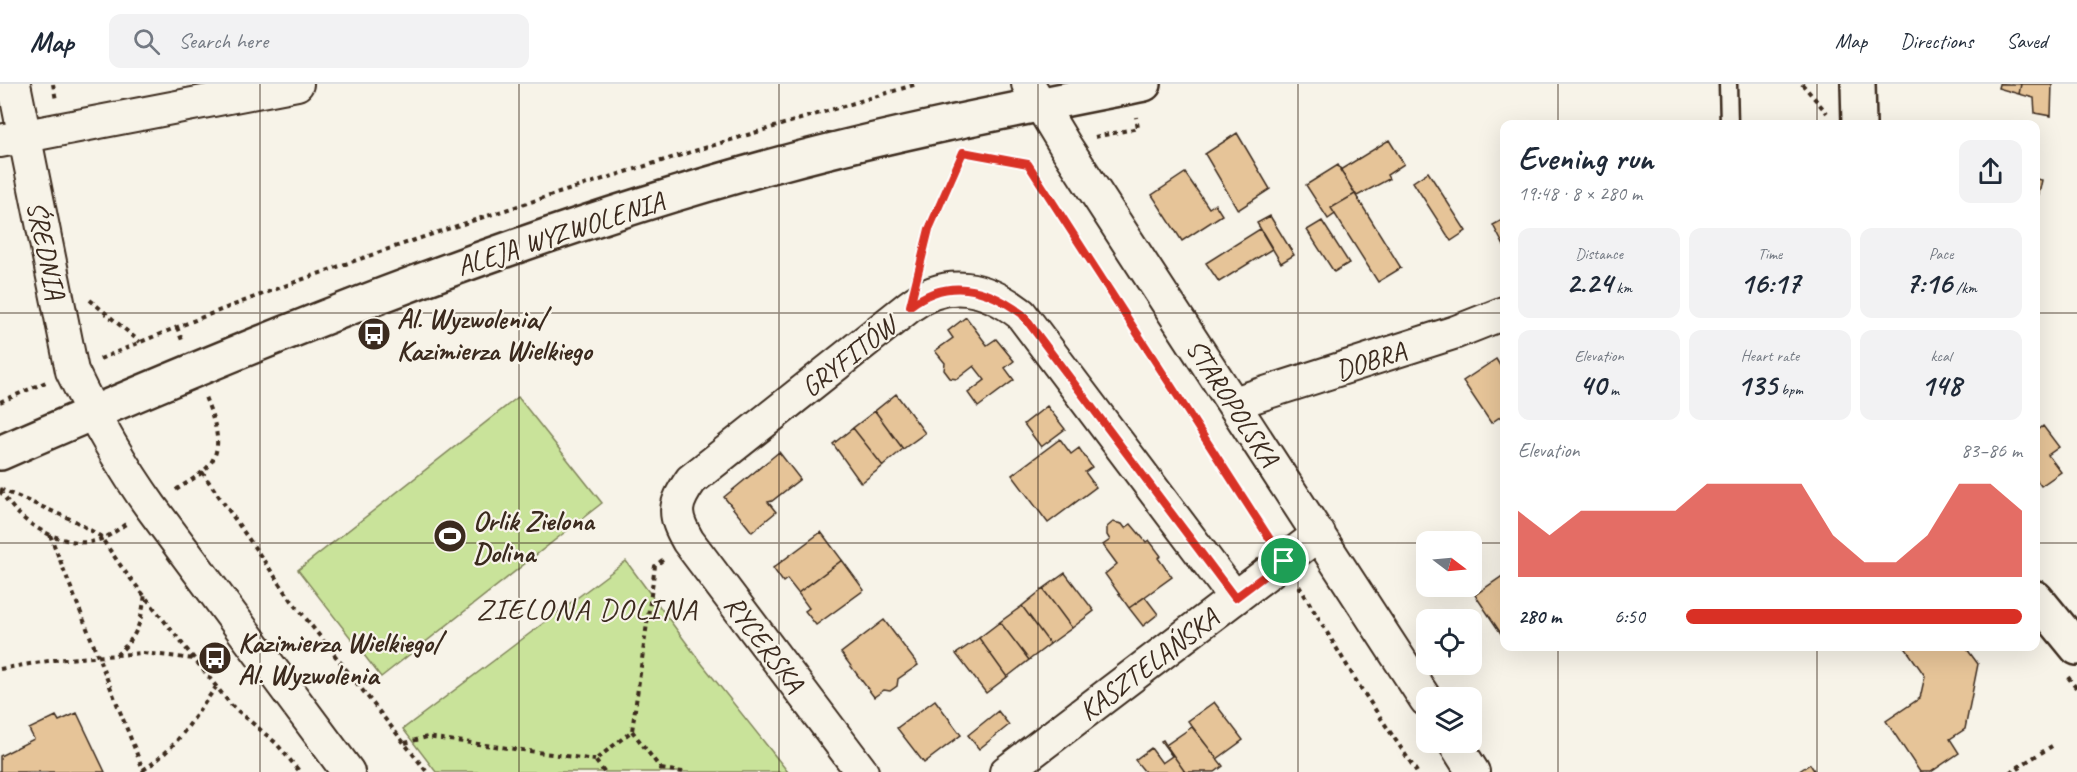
<!DOCTYPE html>
<html lang="en">
<head>
<meta charset="utf-8">
<style>
  :root { --surface:#fff; --page:#f2f2f3; --text:#1f2937; --muted:#747a83; --line:#e0e1e3; --accent:#d93025 }
  body { margin:0; font-family:Caveat,sans-serif; background:var(--page); color:var(--text); height:100vh; display:flex; flex-direction:column; font-size:22px; white-space:nowrap }
  * { box-sizing:border-box; margin:0 }
  p { font-size:20px; color:var(--muted) }
  .icon { flex:none; width:33px; height:33px; fill:none; stroke:currentColor; stroke-width:2; stroke-linecap:round; stroke-linejoin:round }
  .map { position:relative; flex:1; overflow:hidden }
  .drawer { position:absolute; left:1500px; top:36px; width:540px; height:531px; display:flex; flex-direction:column; background:var(--surface); border-radius:12px; box-shadow:0 6px 24px #0002 }
  .drawer>* { flex:none }
  .needle { width:39px; rotate:106deg }
  .buttons { position:absolute; left:1416px; top:447px; display:grid; gap:12px }
  .buttons a { display:grid; place-items:center; width:66px; height:66px; border-radius:12px; background:var(--surface); box-shadow:0 6px 24px #0002; font-size:30px }
  .pin { position:absolute; display:grid; place-items:center; width:51px; height:51px; color:#fff; margin:-26px; border:3px solid #fff; border-radius:50%; box-shadow:0 2px 6px #0007 }
  .round { display:grid; place-items:center; flex:none; width:63px; height:63px; border-radius:12px; background:var(--page) }
  .headline { display:flex; align-items:center; justify-content:space-between; height:102px; padding:0 18px }
  h1 { font-size:33px; font-weight:700; line-height:45px }
  .stats { display:grid; grid-template-columns:repeat(3,1fr); gap:9px; height:102px; padding:6px 18px }
  .stats div { display:grid; align-content:center; border-radius:12px; background:var(--page); text-align:center }
  .stats b { font-size:30px; font-weight:700 }
  .stats small { font-size:16px; font-weight:400 }
  .stats p { font-size:16px }
  .chart { height:168px; padding:12px 18px }
  .chart p { display:flex; justify-content:space-between }
  .chart svg { width:100%; height:108px; margin-top:6px; fill:var(--accent); opacity:.7 }
  ul { padding:0 18px; list-style:none; font-size:20px }
  li { display:grid; grid-template-columns:96px 72px 1fr; align-items:center; height:45px }
  li i { height:15px; border-radius:8px; background:var(--accent) }
  header { display:flex; align-items:center; gap:36px; box-sizing:border-box; height:84px; padding:0 30px; background:var(--surface); border-bottom:2px solid var(--line) }
  header strong { font-size:28px }
  nav { display:flex; gap:33px; margin-inline-start:auto; font-size:21px }
  .search { width:420px; height:54px; background:var(--page); display:flex; align-items:center; gap:15px; box-sizing:border-box; padding:0 21px; border-radius:12px; color:var(--muted); font-size:22px }
  .map>svg:first-child { display:block }
</style>
</head>
<body>
<header>
<strong>Map</strong>
<div class="search"><svg class="icon" aria-label="search" viewBox="0 0 24 24"><circle cx="10" cy="10" r="6"/><path d="M15 15l6 6"/></svg>Search here</div>
<nav><a>Map</a><a>Directions</a><a>Saved</a></nav>
</header>
<div class="map">
<svg width="2077" height="688" viewBox="0 0 2077 688">
  <rect width="100%" height="100%" fill="#f7f3e8"/>
  <filter id="ink" filterUnits="userSpaceOnUse"><feTurbulence type="fractalNoise" baseFrequency=".0167" numOctaves="2"/><feDisplacementMap in="SourceGraphic" scale="12" xChannelSelector="R" yChannelSelector="G"/><feConvolveMatrix kernelMatrix="1 2 1 2 8 2 1 2 1" color-interpolation-filters="sRGB"/></filter>
  <g filter="url(#ink)">
    <path fill="#c9e39a" stroke="#82865c" stroke-width="1.5" d="M518 313 602 419 381 593 298 486Z
      M626 477 699 576 788 688H436L403 645Z"/>
    <path fill="#e6c498" stroke="#3b2a1e" stroke-width="1.5" d="M1999 0H2021L2019 10 1998 4Z
      M2021 0H2052L2051 32 2035 29 2034 14 2019 10Z
      M1237 49 1270 105 1238 126 1205 70Z
      M1389 56 1404 80 1387 91 1389 95 1357 112 1340 86Z
      M1338 81 1355 110 1331 124 1335 130 1328 135 1306 101Z
      M1428 88 1466 147 1451 157 1413 98Z
      M1185 89 1209 124 1215 120 1222 131 1182 157 1152 111Z
      M2036 95 2042 96 2039 110 2036 109Z
      M1355 110 1401 184 1378 198 1331 124Z
      M1270 132 1294 171 1281 179 1257 139Z
      M1504 135V162L1493 141Z
      M1322 137 1349 179 1334 188 1307 146Z
      M1260 145 1272 165 1219 198 1206 179Z
      M966 233 987 261 996 255 1014 277 1005 284 1014 296 978 323 968 309 985 296 974 282 957 295 950 294 944 286 945 279 935 267 953 254 948 247Z
      M1496 275 1504 288V330L1491 339 1463 297Z
      M896 310 925 349 903 365 875 327Z
      M1047 322 1065 345 1041 363 1024 340Z
      M875 327 903 365 883 382 853 344Z
      M2043 342 2059 363 2048 371 2061 388 2041 402 2036 395V348Z
      M853 344 883 382 861 399 833 360Z
      M1060 355 1071 370 1079 364 1092 383 1085 388 1096 403 1048 439 1012 391Z
      M779 368 800 395 772 417 768 418 776 428 752 448 724 413Z
      M1113 438 1122 440 1125 444 1131 440 1146 458 1149 456 1161 472 1158 474 1172 493 1129 524 1105 490 1117 480 1103 461 1110 456 1107 451V443Z
      M821 448 842 476 798 509 787 495 783 498 773 484Z
      M842 476 864 506 816 541 805 527 809 524 798 509Z
      M1065 489 1094 527 1072 544 1043 505Z
      M1504 491V554L1475 511Z
      M1043 505 1072 544 1050 560 1022 522Z
      M1145 513 1158 530 1143 542 1129 524Z
      M1022 522 1050 560 1029 576 1000 538Z
      M884 536 918 581 898 595 897 602 890 607 884 606 874 613 841 569Z
      M1000 538 1029 576 1007 593 979 554Z
      M979 554 1007 593 986 609 956 570Z
      M1904 562H1970L1967 565 1978 580 1965 645 1950 655 1959 669 1931 688H1920L1886 637 1920 614 1925 592Z
      M935 616 961 651 924 679 897 644Z
      M1214 618 1243 656 1217 675 1188 637Z
      M998 627 1009 641 979 665 968 651Z
      M77 629 105 688H0V672L34 655 29 645 56 632 59 637Z
      M1192 643 1223 682 1215 688H1185L1166 661Z
      M1163 656 1166 661 1185 688H1145L1135 676 1151 664 1162 679 1172 672 1161 657Z
      M1810 680 1815 688H1798Z"/>
    <g fill="none" stroke-linecap="round" stroke-linejoin="round">
      <g stroke="#3b2a1e" stroke-width="21">
        <path id="service" d="M1728 0 1729 40"/>
      </g>
      <g stroke="#3b2a1e" stroke-width="36">
        <path id="minor" d="M14 0 72 287C95 335 120 380 151 423L348 688
          M1028 0 1066 63 1426 616
          M0 57 297 0
          M1234 319 1456 248 1504 229
          M1454 658 1473 688
          M862 688 688 457C673 430 673 422 691 396L910 222C948 193 986 203 1021 230L1235 514
          M1006 688 1319 450"/>
      </g>
      <g stroke="#3b2a1e" stroke-width="38">
        <path id="tertiary" d="M1858 0 1859 40
          M0 369C255 258 513 152 783 79 902 47 1023 24 1144 0
          M2036 514 2077 564"/>
      </g>
      <path stroke="#3b2a1e" stroke-width="4" stroke-dasharray="4.5 4.5" stroke-linecap="butt" d="M53 0 56 16
        M1802 0 1827 29
        M1095 53 1138 44 1136 33
        M969 69 1028 80 1268 452
        M920 182 929 145 962 68
        M90 216 140 258
        M177 243 183 259
        M100 275C365 162 642 83 917 0
        M0 318 46 298
        M202 388 292 517 427 688
        M0 405 75 437 100 452 123 485 231 621 276 659 300 688
        M176 406C187 398 202 391 210 380 225 361 213 333 205 313
        M0 407C8 418 16 429 28 438 48 453 82 466 106 453 113 450 119 444 126 440
        M50 451 144 688
        M1299 502 1360 603 1417 688
        M116 571C138 553 141 538 145 510
        M0 585 54 576 143 569 195 575
        M2068 593 2077 605
        M632 647 661 685 657 688
        M405 659 427 653 595 676
        M2018 682 2022 688
        M661 685 683 688
        M143 686C177 665 193 634 216 603
        M604 688 595 676 632 647 655 482 665 474
        M2010 688 2052 662"/>
      <use href="#service" stroke="#f7f3e8" stroke-width="16"/>
      <use href="#minor" stroke="#f7f3e8" stroke-width="32"/>
      <use href="#tertiary" stroke="#f7f3e8" stroke-width="33"/>
    </g>
  </g>
  <g fill="none" stroke-linecap="round" stroke-linejoin="round" filter="url(#ink)">
    <g stroke="#fff" stroke-width="12">
      <path id="route" d="M963 68 1028 80 1284 477 1235 514 1022 230C986 203 948 193 910 222L929 145Z"/>
    </g>
    <use href="#route" stroke="#d93025" stroke-width="8"/>
  </g>
  <path fill="none" stroke="#3b2a1e" stroke-width="1.5" stroke-opacity="0.55" d="M260 0V688M519 0V688M779 0V688M1038 0V688M1298 0V688M1558 0V40M1817 0V40M0 229H1504M2036 229H2077M0 459H1426M1472 459H1504M2036 459H2077M1558 562V688M1817 562V688"/>
  <defs>
    <g id="bus-disc" transform="scale(1.725)"><circle r="9.5" fill="#3b2a1e" stroke="#f7f3e8"/><path d="M-5-6H5V4H4V6H2V4H-2V6H-4V4H-5ZM-3.5-4V0h7V-4ZM-3.5 1.2v1.5H-2V1.2ZM2 1.2v1.5H3.5V1.2Z" fill="#fff"/></g>
    <g id="stadium-disc" transform="scale(1.725)"><circle r="9.5" fill="#3b2a1e" stroke="#f7f3e8"/><path d="M0-5a6.5 5 0 1 0 0 10a6.5 5 0 1 0 0-10ZM-3.5-1.8h7v3.6h-7Z" fill="#fff"/></g>
  </defs>
  <g fill-rule="evenodd">
    <use href="#bus-disc" x="374" y="250"/>
    <use href="#stadium-disc" x="450" y="452"/>
    <use href="#bus-disc" x="215" y="574"/>
  </g>
  <g text-anchor="middle" stroke-width="4.5" stroke-linejoin="round" paint-order="stroke">
    <g font-size="28" fill="#3b2a1e" stroke="#f7f3e8">
      <text transform="translate(560 149) rotate(-18)" y="10">ALEJA WYZWOLENIA</text>
      <text transform="translate(47 166) rotate(78)" y="10">ŚREDNIA</text>
      <text transform="translate(848 272) rotate(-38)" y="10">GRYFITÓW</text>
      <text transform="translate(1370 276) rotate(-18)" y="10">DOBRA</text>
      <text transform="translate(1233 318) rotate(57)" y="10">STAROPOLSKA</text>
      <text transform="translate(765 559) rotate(53)" y="10">RYCERSKA</text>
      <text transform="translate(1148 580) rotate(-37)" y="10">KASZTELAŃSKA</text>
    </g>
    <g font-size="28" font-weight="bold" fill="#3b2a1e" stroke="#f7f3e8" text-anchor="start">
      <text x="397" y="244">Al. Wyzwolenia/<tspan x="397" dy="32">Kazimierza Wielkiego</tspan></text>
      <text x="473" y="446">Orlik Zielona<tspan x="473" dy="32">Dolina</tspan></text>
      <text x="238" y="568">Kazimierza Wielkiego/<tspan x="238" dy="32">Al. Wyzwolenia</tspan></text>
    </g>
    <g font-size="30" letter-spacing="1.5" fill="#3b2a1e" stroke="#f7f3e8">
      <text x="587" y="535">ZIELONA DOLINA</text>
    </g>
  </g>
</svg>
<div class="buttons">
<a><svg class="needle" viewBox="-14 -14 28 28"><path d="M0-13l5 13h-10z" fill="#e53935"/><path d="M0 13l5-13h-10z" fill="#747a83"/></svg></a>
<a><svg class="icon" aria-label="locate" viewBox="0 0 24 24"><circle cx="12" cy="12" r="6"/><path d="M12 2v4M12 18v4M2 12h4M18 12h4"/></svg></a>
<a><svg class="icon" aria-label="layers" viewBox="0 0 24 24"><path d="M12 4l9 5-9 5-9-5zM3 14l9 5 9-5"/></svg></a>
</div>
<div class="pin" style="left:1284px;top:477px;background:#1e9e55"><svg class="icon" aria-label="arrive" viewBox="0 0 24 24"><path d="M6 21V4h12l-3 4 3 4H6"/></svg></div>
<section class="drawer">
<div class="headline"><div><h1>Evening run</h1><p>19:48 · 8 × 280 m</p></div><a class="round"><svg class="icon" aria-label="share" viewBox="0 0 24 24"><path d="M12 15V3M7 8l5-5 5 5M5 13v7h14v-7"/></svg></a></div>
<div class="stats">
<div><p>Distance</p><b>2.24<small> km</small></b></div>
<div><p>Time</p><b>16:17</b></div>
<div><p>Pace</p><b>7:16<small> /km</small></b></div>
</div>
<div class="stats">
<div><p>Elevation</p><b>40<small> m</small></b></div>
<div><p>Heart rate</p><b>135<small> bpm</small></b></div>
<div><p>kcal</p><b>148</b></div>
</div>
<div class="chart"><p><span>Elevation</span>83–86 m</p>
<svg viewBox="0 0 160 44" preserveAspectRatio="none"><path d="M0 44V17L10 27L20 17L30 17L40 17L50 17L60 6L70 6L80 6L90 6L100 27L110 38L120 38L130 27L140 6L150 6L160 17V44z"/></svg>
</div>
<ul>
<li><b>280 m</b>6:50<i style="width:100%"></i></li>
</ul>
</section>
</div>
</body>
</html>
